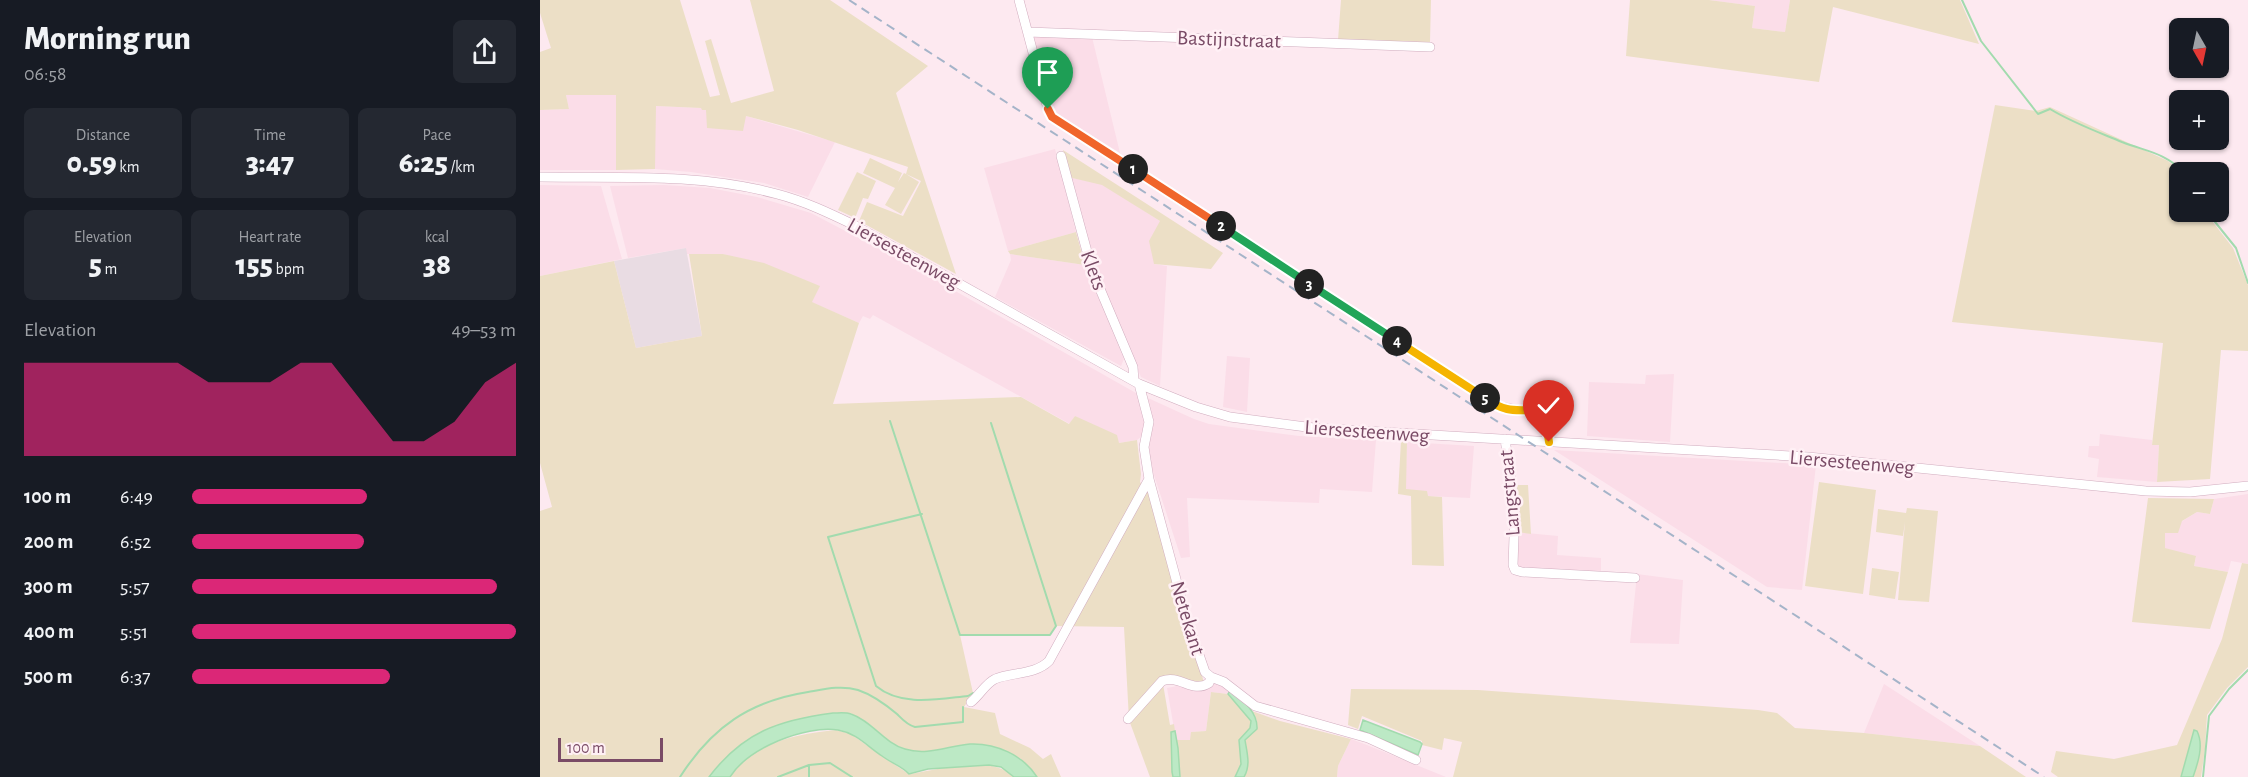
<!DOCTYPE html>
<html lang="en">
<head>
<meta charset="utf-8">
<style>
  :root { --surface:#171b24; --page:#242831; --text:#f1f3f6; --muted:#9ea1a6; --accent:#db2777 }
  body { margin:0; font-family:"Alegreya Sans",sans-serif; background:var(--page); color:var(--text); height:100vh; display:flex; flex-direction:column; font-size:22px; white-space:nowrap }
  * { box-sizing:border-box; margin:0 }
  p { font-size:20px; color:var(--muted) }
  .icon { flex:none; width:33px; height:33px; fill:none; stroke:currentColor; stroke-width:2; stroke-linecap:round; stroke-linejoin:round }
  .map { position:relative; flex:1; overflow:hidden }
  .details { display:flex; flex-direction:column; background:var(--surface); width:540px }
  .details>* { flex:none }
  .needle { width:39px; rotate:171deg }
  .fabs { position:absolute; left:1629px; top:18px; display:grid; gap:12px }
  .fabs a { display:grid; place-items:center; width:60px; height:60px; border-radius:9px; background:var(--surface); box-shadow:0 2px 4px #0004; font-size:30px }
  .scale { position:absolute; left:18px; bottom:15px; width:105px; box-sizing:border-box; padding-left:6px; border:3px solid #7a4b66; border-top:0; font-size:16px; line-height:21px; white-space:nowrap; color:#7a4b66; -webkit-text-stroke:4px #fff0f5; paint-order:stroke }
  .pin { position:absolute; display:grid; place-items:center; width:51px; height:51px; color:#fff; margin:-62px -26px; border-radius:50% 50% 50% 0; rotate:-45deg; box-shadow:0 0 6px #0007 }
  .pin .icon { rotate:45deg }
  .km { position:absolute; width:30px; height:30px; margin:-15px; border-radius:50%; background:#222; color:#fff; font-size:16px; line-height:30px; text-align:center }
  .round { display:grid; place-items:center; flex:none; width:63px; height:63px; border-radius:9px; background:var(--page) }
  .head { display:flex; align-items:center; justify-content:space-between; height:102px; padding:0 24px }
  h1 { font-size:33px; font-weight:800; line-height:45px }
  .metrics { display:grid; grid-template-columns:repeat(3,1fr); gap:9px; height:102px; padding:6px 24px }
  .metrics div { display:grid; align-content:center; border-radius:9px; background:var(--page); text-align:center }
  .metrics b { font-size:30px; font-weight:800 }
  .metrics small { font-size:16px; font-weight:400 }
  .metrics p { font-size:16px }
  .chart { height:168px; padding:12px 24px }
  .chart p { display:flex; justify-content:space-between }
  .chart svg { width:100%; height:108px; margin-top:6px; fill:var(--accent); opacity:.7 }
  ul { padding:0 24px; list-style:none; font-size:20px }
  li { display:grid; grid-template-columns:96px 72px 1fr; align-items:center; height:45px }
  li i { height:15px; border-radius:8px; background:var(--accent) }
  main { display:flex; flex:1; min-height:0 }
  .map>svg:first-child { display:block }
</style>
</head>
<body>
<main>
<section class="details">
<div class="head"><div><h1>Morning run</h1><p>06:58</p></div><a class="round"><svg class="icon" aria-label="share" viewBox="0 0 24 24"><path d="M12 15V3M7 8l5-5 5 5M5 13v7h14v-7"/></svg></a></div>
<div class="metrics">
<div><p>Distance</p><b>0.59<small> km</small></b></div>
<div><p>Time</p><b>3:47</b></div>
<div><p>Pace</p><b>6:25<small> /km</small></b></div>
</div>
<div class="metrics">
<div><p>Elevation</p><b>5<small> m</small></b></div>
<div><p>Heart rate</p><b>155<small> bpm</small></b></div>
<div><p>kcal</p><b>38</b></div>
</div>
<div class="chart"><p><span>Elevation</span>49–53 m</p>
<svg viewBox="0 0 160 44" preserveAspectRatio="none"><path d="M0 44V6L10 6L20 6L30 6L40 6L50 6L60 14L70 14L80 14L90 6L100 6L110 22L120 38L130 38L140 30L150 14L160 6V44z"/></svg>
</div>
<ul>
<li><b>100 m</b>6:49<i style="width:54%"></i></li>
<li><b>200 m</b>6:52<i style="width:53%"></i></li>
<li><b>300 m</b>5:57<i style="width:94%"></i></li>
<li><b>400 m</b>5:51<i style="width:100%"></i></li>
<li><b>500 m</b>6:37<i style="width:61%"></i></li>
</ul>
</section>
<div class="map">
<svg width="1708" height="777" viewBox="0 0 1708 777">
  <rect width="100%" height="100%" fill="#fde9f0"/>
  <path fill="#fbdde8" d="M475 0H484L494 36 552 37 580 153 501 104Z
    M1169 0H1250L1245 32 1212 28 1215 6Z
    M26 95H77L76 170H0V110L29 109Z
    M115 106 162 108 167 110V128L206 116 295 142 268 197 224 183 151 172 115 169Z
    M515 149 536 232 468 251 444 168Z
    M528 177 562 184 620 221 614 264 627 266 620 386 601 377 551 257Z
    M0 185 61 186 82 259 0 276Z
    M124 185 170 188 217 197 271 213 355 257 596 393 601 405 606 425 602 436 597 440 579 443 535 416 530 424 333 315 330 319 323 316 319 323 271 302 279 286 183 254H146V248L88 258 70 186Z
    M470 254 545 265 584 359 581 366 455 297 471 260Z
    M687 356 710 358 707 412 683 407Z
    M1134 374 1130 442 1047 436 1049 382 1105 384 1106 375Z
    M608 398 654 419 669 424 759 436 836 440 832 492 780 489 779 503 647 498 650 557 641 558 613 472 606 442Z
    M1560 434 1612 440V445H1619L1617 482 1557 477 1559 459 1548 457 1549 446H1559Z
    M867 442 934 446 930 498 887 496 865 489Z
    M1014 450 1276 465 1262 590 1227 587Z
    M1708 494V564L1691 561 1688 572 1654 566 1656 557 1624 548 1625 532 1657 512 1670 514 1674 499Z
    M977 532 1018 536 1017 555 1061 558V572L978 569 976 563Z
    M1097 574 1143 580 1139 644 1090 643Z
    M671 671 691 691 688 694 671 692 666 731 651 732V740H636L627 688 664 681Z
    M1344 684 1440 746 1324 733Z
    M811 739 827 745 906 777H797L798 766Z"/>
  <path fill="#e9dce3" d="M146 248 162 336 96 348 74 261Z"/>
  <path fill="#ecdfc6" d="M0 0H140L170 97 180 95 165 41 171 39 191 103 234 91 210 0H290L388 66 356 93 416 274 319 221 327 202 363 216 381 181 366 174 379 182 361 214 345 205 355 188 323 173 330 158 362 173 358 182 364 173 366 174 368 167 258 130 206 116 203 131 167 128 166 110H162L161 108 116 106 115 169 76 170V95H26L29 109 0 110V52L11 48 0 13Z
    M801 0H891L890 42 798 40Z
    M1090 0H1169L1215 6 1212 28 1245 32 1250 0H1420L1439 44 1293 7 1279 82 1086 56Z
    M1455 105 1496 111 1510 107 1628 161 1641 172 1640 212H1665L1693 248 1708 285V351L1681 350 1670 479 1617 482 1619 445H1612L1623 343 1412 322Z
    M523 150 683 253 671 269 614 264 609 241 620 221 562 185 528 177Z
    M317 172 336 181 328 199 323 198 315 218 298 210Z
    M536 232 545 265 470 254 468 251Z
    M149 254H183L224 263 280 286 272 302 319 323 293 404 481 397 529 424 535 416 577 435 579 443 597 440 601 474 600 482 610 496 645 623 664 682 623 684 630 725 634 724 635 731 631 732 633 777H610L589 720 584 627 516 626 510 635H420L433 693 424 707 455 713 460 734 490 748 503 759 511 754 521 777H497L480 758 401 750 383 752 367 750 353 744 327 722 310 713H293L176 768 169 777H0V511L12 507 0 463V276L74 261 96 348 162 336Z
    M861 441 867 442 866 489 887 491 888 496 902 497 904 566 872 565 871 496 858 494Z
    M1279 482 1336 490 1323 594 1265 586Z
    M977 485H988L991 534 977 532Z
    M1608 498 1674 499 1670 514 1657 512 1642 521 1638 533H1625V548L1656 556 1654 566 1688 572 1670 629 1592 622Z
    M1367 508 1398 511 1389 602 1358 600 1365 522 1363 536 1336 532 1338 509 1366 513Z
    M1702 563 1708 564V667L1687 688 1667 715 1665 749 1661 777H1518L1511 772 1516 751 1574 759 1637 745 1682 639Z
    M1332 568 1359 572 1355 599 1329 595Z
    M811 689 938 690 1218 710 1237 713 1255 728 1324 733 1440 746 1486 777H913L922 742 904 738 902 750 882 745V741L822 716 818 729 808 725Z
    M671 692 688 694 711 721 710 728 699 740 701 764 695 777H640L636 740H650L651 732 666 731Z
    M712 711 740 721 811 739 798 766 797 777H704C711 764 705 752 706 738 719 731 720 723 712 711Z
    M296 730 311 734 343 757 369 774C399 770 450 753 474 777H190C212 742 258 734 296 730Z"/>
  <path fill="#bce9c5" stroke="#a2dbae" stroke-width="1.5" d="M690 691C703 699 718 713 717 729L705 740C707 753 711 765 704 777H695L701 764 699 740 710 728 711 721 688 694Z
    M293 713C299 713 306 712 311 714 332 721 344 743 365 749 387 756 408 746 430 744 456 743 483 755 497 777H474L461 767 449 765 388 769 369 774C362 766 351 763 342 756 327 746 316 733 298 730 265 725 208 748 190 777H169C203 732 239 720 293 713Z
    M823 720 880 742 882 744 878 755 820 730Z
    M1654 730 1657 731C1664 745 1658 763 1653 777H1641Z
    M635 731 638 748 640 777H633L632 772 631 732Z"/>
  <g fill="none" stroke-linecap="round" stroke-linejoin="round">
    <path stroke="#a2dbae" stroke-width="2" d="M1422 0 1441 41 1498 114 1510 109C1533 123 1558 132 1582 142 1608 152 1623 152 1644 172
      M1667 212 1696 248 1708 283
      M350 421 420 635H510L516 626 451 423
      M382 514 288 537 336 686C361 707 398 699 428 696L433 693
      M269 765 290 763 312 777
      M140 777C172 727 210 701 268 692 285 689 301 685 318 690 333 695 345 704 357 714 362 719 367 725 375 727L423 722V707
      M238 777 269 765V777
      M1663 777 1669 716 1689 689 1708 670"/>
    <g stroke="#d1adbf" stroke-width="10">
      <path id="minor" d="M479 0 508 109 512 117 957 406 982 411H998L1005 416 1009 442
        M488 32 890 47
        M521 156 552 270 593 367 594 381
        M0 177C79 178 160 173 237 194 264 201 289 213 314 225L599 384 656 407 690 417 774 428 1268 457 1606 491 1650 492 1708 486
        M599 384 609 422 604 447 609 479 647 620 665 672 671 677 684 682 715 706 828 738 876 760
        M965 439 975 509 973 565 975 570 982 572 1095 578
        M431 702C439 696 446 683 455 679 472 672 495 675 509 661L609 479
        M588 719 622 681C640 674 652 694 669 683L671 677"/>
    </g>
    <use href="#minor" stroke="#fff" stroke-width="9"/>
    <path stroke="#a5b4c9" stroke-width="2" stroke-dasharray="9 6" stroke-linecap="butt" d="M309 0 1504 777"/>
  </g>
  <g fill="none" stroke-linecap="round" stroke-linejoin="round">
    <g stroke="#fff" stroke-width="12">
      <path id="split-1" d="M508 109 512 117 593 169"/>
    </g>
    <g stroke="#fff" stroke-width="12">
      <path id="split-2" d="M593 169 681 226"/>
    </g>
    <g stroke="#fff" stroke-width="12">
      <path id="split-3" d="M681 226 769 284"/>
    </g>
    <g stroke="#fff" stroke-width="12">
      <path id="split-4" d="M769 284 857 341"/>
    </g>
    <g stroke="#fff" stroke-width="12">
      <path id="split-5" d="M857 341 945 398"/>
    </g>
    <g stroke="#fff" stroke-width="12">
      <path id="split-6" d="M945 398C952 403 958 407 967 409 980 412 994 407 1005 416L1009 442"/>
    </g>
    <use href="#split-1" stroke="#f0652b" stroke-width="8"/>
    <use href="#split-2" stroke="#f0652b" stroke-width="8"/>
    <use href="#split-3" stroke="#22a559" stroke-width="8"/>
    <use href="#split-4" stroke="#22a559" stroke-width="8"/>
    <use href="#split-5" stroke="#f5b400" stroke-width="8"/>
    <use href="#split-6" stroke="#f5b400" stroke-width="8"/>
  </g>
  <g text-anchor="middle" stroke-width="5" stroke-linejoin="round" paint-order="stroke">
    <g font-size="21" fill="#7a4b66" stroke="#fff0f5">
      <text transform="translate(689 39) rotate(2)" y="7">Bastijnstraat</text>
      <text transform="translate(364 253) rotate(29)" y="7">Liersesteenweg</text>
      <text transform="translate(554 270) rotate(70)" y="7">Klets</text>
      <text transform="translate(827 431) rotate(4)" y="7">Liersesteenweg</text>
      <text transform="translate(1312 462) rotate(5)" y="7">Liersesteenweg</text>
      <text transform="translate(969 493) rotate(-95)" y="7">Langstraat</text>
      <text transform="translate(648 618) rotate(73)" y="7">Netekant</text>
    </g>
  </g>
</svg>
<div class="fabs">
<a><svg class="needle" viewBox="-14 -14 28 28"><path d="M0-13l5 13h-10z" fill="#e53935"/><path d="M0 13l5-13h-10z" fill="#9ea1a6"/></svg></a>
<a>+</a>
<a>−</a>
</div>
<div class="scale">100 m</div>
<div class="pin" style="left:508px;top:109px;background:#1e9e55"><svg class="icon" aria-label="arrive" viewBox="0 0 24 24"><path d="M6 21V4h12l-3 4 3 4H6"/></svg></div>
<div class="pin" style="left:1009px;top:442px;background:#d93025"><svg class="icon" aria-label="check" viewBox="0 0 24 24"><path d="M5 12l5 5 9-10"/></svg></div>
<b class="km" style="left:593px;top:169px">1</b>
<b class="km" style="left:681px;top:226px">2</b>
<b class="km" style="left:769px;top:284px">3</b>
<b class="km" style="left:857px;top:341px">4</b>
<b class="km" style="left:945px;top:398px">5</b>
</div>
</main>
</body>
</html>
